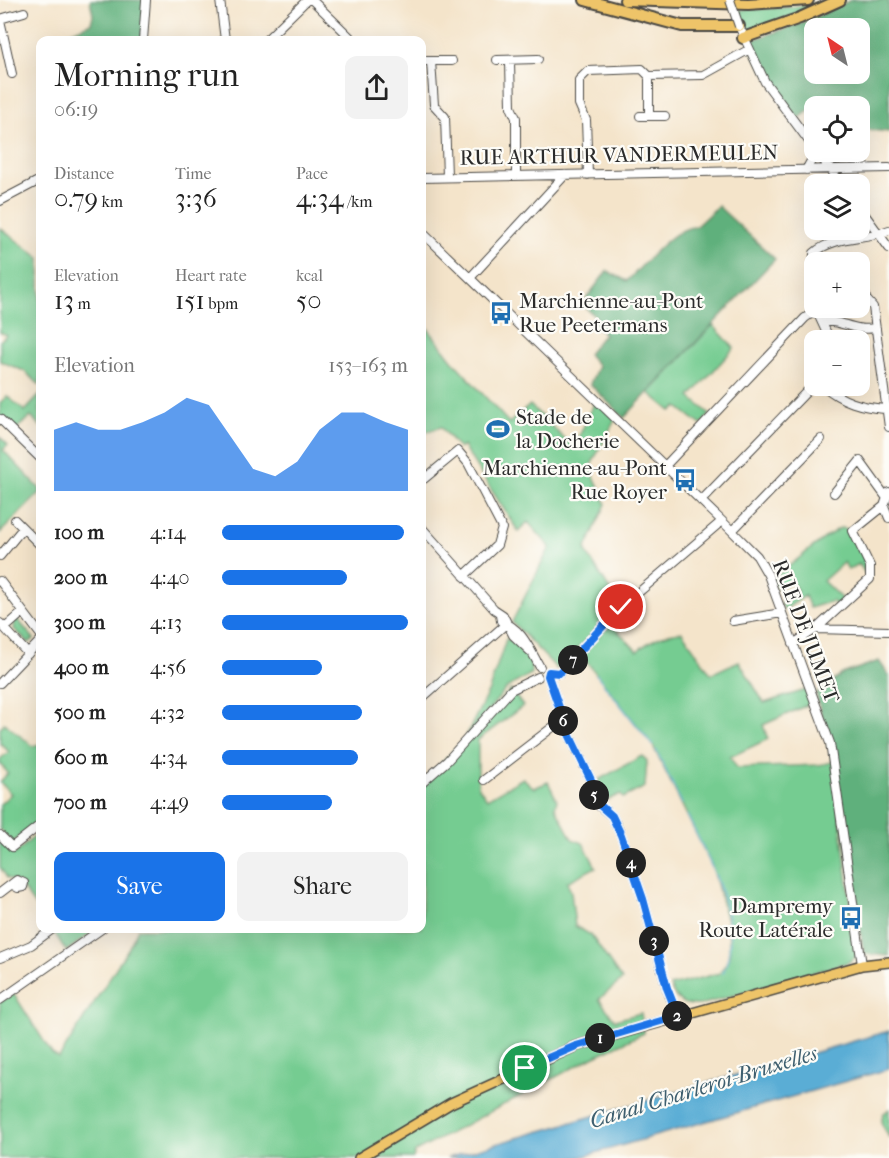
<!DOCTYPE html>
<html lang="en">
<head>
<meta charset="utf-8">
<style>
  :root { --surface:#fff; --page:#f2f2f2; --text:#222; --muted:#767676; --accent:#1a73e8 }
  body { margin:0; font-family:"IM FELL French Canon",serif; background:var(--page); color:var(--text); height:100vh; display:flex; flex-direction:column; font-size:22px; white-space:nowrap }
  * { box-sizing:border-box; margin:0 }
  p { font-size:20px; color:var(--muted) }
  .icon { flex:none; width:33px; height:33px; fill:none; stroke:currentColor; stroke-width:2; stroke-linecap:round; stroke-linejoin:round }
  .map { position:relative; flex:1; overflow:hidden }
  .drawer { position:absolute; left:36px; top:36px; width:390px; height:897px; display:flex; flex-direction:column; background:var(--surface); border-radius:12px; box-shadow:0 6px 24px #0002 }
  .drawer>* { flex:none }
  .needle { width:39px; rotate:325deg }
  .buttons { position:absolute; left:804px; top:18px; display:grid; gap:12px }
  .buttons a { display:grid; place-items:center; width:66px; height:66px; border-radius:12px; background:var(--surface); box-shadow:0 6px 24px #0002; font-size:30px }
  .pin { position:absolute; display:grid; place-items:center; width:51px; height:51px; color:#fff; margin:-26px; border:3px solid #fff; border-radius:50%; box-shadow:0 2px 6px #0007 }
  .km { position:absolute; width:30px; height:30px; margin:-15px; border-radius:50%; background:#222; color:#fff; font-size:16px; line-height:30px; text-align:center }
  .round { display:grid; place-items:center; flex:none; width:63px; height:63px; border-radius:12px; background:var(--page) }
  .headline { display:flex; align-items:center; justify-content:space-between; height:102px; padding:0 18px }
  h1 { font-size:33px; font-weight:600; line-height:45px }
  .metrics { display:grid; grid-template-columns:repeat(3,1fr); gap:9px; height:102px; padding:6px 18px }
  .metrics div { display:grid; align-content:center }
  .metrics b { font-size:26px; font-weight:600 }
  .metrics small { font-size:16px; font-weight:400 }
  .metrics p { font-size:16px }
  .chart { height:168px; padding:12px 18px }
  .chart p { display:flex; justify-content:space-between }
  .chart svg { width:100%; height:108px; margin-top:6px; fill:var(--accent); opacity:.7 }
  .primary-button { display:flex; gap:12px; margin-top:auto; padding:12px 18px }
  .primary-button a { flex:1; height:69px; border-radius:12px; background:var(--accent); color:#fff; font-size:24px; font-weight:600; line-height:69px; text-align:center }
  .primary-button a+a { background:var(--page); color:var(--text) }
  ul { padding:0 18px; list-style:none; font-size:20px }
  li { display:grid; grid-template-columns:96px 72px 1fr; align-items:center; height:45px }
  li i { height:15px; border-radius:8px; background:var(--accent) }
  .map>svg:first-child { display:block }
</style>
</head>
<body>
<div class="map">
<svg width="889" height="1158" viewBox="0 0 889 1158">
  <rect width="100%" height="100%" fill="#fdfcf7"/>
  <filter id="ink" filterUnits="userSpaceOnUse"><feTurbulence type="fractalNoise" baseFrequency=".0167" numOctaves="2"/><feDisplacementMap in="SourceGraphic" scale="12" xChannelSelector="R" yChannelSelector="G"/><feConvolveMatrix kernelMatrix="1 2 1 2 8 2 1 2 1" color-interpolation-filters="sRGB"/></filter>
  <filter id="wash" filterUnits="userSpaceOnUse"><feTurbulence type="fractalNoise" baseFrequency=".008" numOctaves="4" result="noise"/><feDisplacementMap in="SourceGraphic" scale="24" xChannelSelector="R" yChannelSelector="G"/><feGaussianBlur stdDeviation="1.35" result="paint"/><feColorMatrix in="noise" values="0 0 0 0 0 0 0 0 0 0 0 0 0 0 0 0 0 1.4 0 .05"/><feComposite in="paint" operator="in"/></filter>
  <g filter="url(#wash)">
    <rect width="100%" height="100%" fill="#f4e4ca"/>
    <path fill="#74cc91" stroke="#507c5e" stroke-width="1.5" d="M821 2 833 3 747 31 739 10 792 7Z
      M0 228 40 258V385L24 371 0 361V341L6 335 0 332Z
      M422 321 452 360 509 423 530 405 574 448 596 399 616 418 590 467 606 504 585 550 620 606 557 669 512 622 550 547 528 522 518 531 463 446 459 449 441 427 422 433Z
      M713 325 734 348 690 397 710 414 701 425 678 407 671 411 649 393Z
      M40 395V426L31 417 12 432 0 419V403L7 396 25 411Z
      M0 437 8 445 3 450 40 489V493L0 533Z
      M840 528 847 529 867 561 868 577 859 564 848 570 844 562 823 581 846 603 837 607 833 601 810 608 805 596 784 610 781 602 798 592 792 582 776 588 773 578C796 562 816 542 840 528Z
      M17 619 34 639 29 643 13 628 15 626 13 623Z
      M612 625 637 651C651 640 664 633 682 632L711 674 739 661 764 703 809 689 814 702 763 725 768 739 730 757 737 768 818 765 833 762 857 956 849 962 700 1005C684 1006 676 1002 670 986L720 973 730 957 728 925 713 869 653 746 583 657 584 647Z
      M506 639 511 640 531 663V674L508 687 466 736 489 690Z
      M511 690 523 706 478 740V786L487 799 523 778 534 788 548 782 557 800 555 807 572 839 583 843 596 867 567 882 571 892 575 926 591 935 622 980 599 999 615 1020 641 1013 644 1033 593 1057 415 1152 413 1158H0V1002L14 994 52 1054 59 1058 128 949 138 929 422 928V784Z
      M4 723 33 746 40 744V821L12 843 0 829V804L11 794 0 782 8 773 0 764V759L9 752 0 743V728Z
      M642 756 647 761 645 787 623 798 620 794 608 800 598 780Z
      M40 831V913L19 883 7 878 0 867V841L15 854Z
      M52 929H97L66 951Z
      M889 1109V1138L881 1122 883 1114Z"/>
    <path fill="#5fb07b" stroke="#456e53" stroke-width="1.5" fill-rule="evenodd" d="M90 0H146L143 40H61L59 37 91 23 93 15Z
      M851 0H889V132L860 129V106H829L823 100 797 120 748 46 752 40 805 22ZM814 28H860V74H814Z
      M718 206 775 259 624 418 590 384 598 366 588 354 604 334 593 322 598 319 582 304 607 271 627 281C643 266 673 227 695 227Z
      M879 661 889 675V956L864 954 831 752 816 694 842 674Z"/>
    <path fill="#5aadd5" stroke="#426c80" stroke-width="1.5" d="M889 1031V1069L578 1158H447Z"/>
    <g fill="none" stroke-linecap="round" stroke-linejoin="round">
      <path stroke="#5aadd5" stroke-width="1.5" d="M596 674 653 746
        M656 750 682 804
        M687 815C709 861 745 923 723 973"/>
    </g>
  </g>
  <g filter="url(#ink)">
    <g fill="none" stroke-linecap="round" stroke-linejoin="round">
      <g stroke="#494743" stroke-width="10">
        <path id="minor" d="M220 0 225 40
          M312 0 353 40
          M0 19 24 12
          M0 20 12 74
          M739 26 765 82 814 148
          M143 40 146 0
          M266 40 307 0
          M497 60 538 59
          M422 61H452
          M431 61 434 105 445 117 447 176
          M510 61 511 107 516 118V176
          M649 76 703 75 748 50
          M640 116H665
          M817 152 842 184
          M806 170 816 152
          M588 175 586 120 579 104V80L588 71 642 69 649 76V116
          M422 178 889 168
          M0 201 40 180
          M860 208 889 248
          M422 232 722 521 757 556 768 575 830 743 862 965
          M470 278 565 175
          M863 279 866 299 873 307 889 427
          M823 322C842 319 851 332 876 328
          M830 340 812 301 814 253C835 235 865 240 889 230
          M824 386C842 402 862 407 885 409
          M0 419 40 458
          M665 466 805 318 815 311
          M424 479 458 451 468 463 502 528 497 545 464 576
          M889 492 884 506 889 518
          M834 493 860 461 886 497
          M701 501 814 384
          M15 520 40 545
          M422 528 494 609 503 615 513 635 530 651
          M732 531 821 439
          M0 556 23 528
          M0 581 40 634
          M500 615 501 621C522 628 530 650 540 667
          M733 621 782 613
          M0 623 28 654
          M5 628 23 612
          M816 629 870 579V566L853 531 884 506
          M793 644 816 629 889 631
          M549 672 559 673 618 610 722 521
          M548 676 567 730 592 782 596 803 612 816 621 835 643 899 667 989 678 1016
          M0 683 40 641
          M422 698 507 623
          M484 780 558 723 564 722
          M422 783 447 761 511 690 538 677
          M0 835 12 847 40 825
          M0 893 17 880 24 883 23 887 18 888 13 885
          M0 958 31 945 54 928
          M0 1000 103 928"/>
      </g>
      <g stroke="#494743" stroke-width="12">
        <path id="major" d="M359 1158 451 1103 576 1046 862 965 889 962"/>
      </g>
      <g stroke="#494743" stroke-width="14">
        <path id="highway" d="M585 0 682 26H739
          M625 0 748 4 808 0
          M743 38 800 18 840 0"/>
      </g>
      <use href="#minor" stroke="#fff" stroke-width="8"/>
      <use href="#major" stroke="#eec469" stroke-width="9"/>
      <use href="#highway" stroke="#eec469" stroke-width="10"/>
      <g stroke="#494743" stroke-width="10" stroke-linecap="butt">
        <path id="minor-bridge" d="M730 0 739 26"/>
      </g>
      <use href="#minor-bridge" stroke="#fff" stroke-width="8"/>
    </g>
  </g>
  <g fill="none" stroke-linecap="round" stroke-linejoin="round" filter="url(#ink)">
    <g stroke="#fff" stroke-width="12">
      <path id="route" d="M525 1068 576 1046 678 1016 667 988 643 899 621 835 612 816 595 801 592 782 567 730 548 676 549 672 559 673 621 607"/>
    </g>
    <use href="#route" stroke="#1a73e8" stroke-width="8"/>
  </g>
  <defs>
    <g id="bus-bare" transform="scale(1.8)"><path d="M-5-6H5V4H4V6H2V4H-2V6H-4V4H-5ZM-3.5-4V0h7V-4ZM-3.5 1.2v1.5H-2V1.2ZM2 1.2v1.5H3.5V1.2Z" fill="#1f6fb2" stroke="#fdfcf7" stroke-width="2.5" paint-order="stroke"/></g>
    <g id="stadium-bare" transform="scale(1.8)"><path d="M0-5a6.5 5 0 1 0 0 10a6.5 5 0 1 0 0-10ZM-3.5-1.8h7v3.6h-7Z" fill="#1f6fb2" stroke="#fdfcf7" stroke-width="2.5" paint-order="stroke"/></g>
  </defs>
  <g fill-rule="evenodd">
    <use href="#bus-bare" x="501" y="313"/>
    <use href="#stadium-bare" x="498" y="429"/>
    <use href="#bus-bare" x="685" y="480"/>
    <use href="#bus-bare" x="851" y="918"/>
  </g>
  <g text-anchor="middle" stroke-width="4.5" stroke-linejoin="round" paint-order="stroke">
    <g font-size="21" fill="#2b2b2b" stroke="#fdfcf7">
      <text transform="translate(619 155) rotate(-1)" y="7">RUE ARTHUR VANDERMEULEN</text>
      <text transform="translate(806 631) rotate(69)" y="7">RUE DE JUMET</text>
    </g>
    <g font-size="21" fill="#2b2b2b" stroke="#fdfcf7" text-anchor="start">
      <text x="519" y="308">Marchienne-au-Pont<tspan x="519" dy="24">Rue Peetermans</tspan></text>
      <text x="516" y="424">Stade de<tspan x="516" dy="24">la Docherie</tspan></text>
      <text x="667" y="475" text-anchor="end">Marchienne-au-Pont<tspan x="667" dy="24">Rue Royer</tspan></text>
      <text x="833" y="913" text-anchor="end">Dampremy<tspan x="833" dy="24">Route Latérale</tspan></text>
    </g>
    <g font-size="22" font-style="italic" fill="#3e5f6f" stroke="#fdfcf7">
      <text transform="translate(703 1086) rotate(-17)" y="8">Canal Charleroi-Bruxelles</text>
    </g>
  </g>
</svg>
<div class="buttons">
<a><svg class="needle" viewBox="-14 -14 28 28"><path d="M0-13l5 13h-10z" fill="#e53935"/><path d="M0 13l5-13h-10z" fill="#767676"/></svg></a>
<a><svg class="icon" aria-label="locate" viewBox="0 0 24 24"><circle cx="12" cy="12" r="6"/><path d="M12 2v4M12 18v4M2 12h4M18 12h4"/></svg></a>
<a><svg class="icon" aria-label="layers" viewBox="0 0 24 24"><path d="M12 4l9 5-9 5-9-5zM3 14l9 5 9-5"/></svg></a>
<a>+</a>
<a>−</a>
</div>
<div class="pin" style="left:525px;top:1068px;background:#1e9e55"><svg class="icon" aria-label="arrive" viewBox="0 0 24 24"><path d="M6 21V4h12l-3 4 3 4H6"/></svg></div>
<div class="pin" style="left:621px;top:607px;background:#d93025"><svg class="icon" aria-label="check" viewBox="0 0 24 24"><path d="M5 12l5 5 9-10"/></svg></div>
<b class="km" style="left:600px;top:1038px">1</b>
<b class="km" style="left:677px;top:1016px">2</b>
<b class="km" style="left:654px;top:941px">3</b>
<b class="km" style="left:631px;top:863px">4</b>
<b class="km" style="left:594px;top:795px">5</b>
<b class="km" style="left:563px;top:721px">6</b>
<b class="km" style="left:573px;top:660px">7</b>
<section class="drawer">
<div class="headline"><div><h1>Morning run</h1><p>06:19</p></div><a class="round"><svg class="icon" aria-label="share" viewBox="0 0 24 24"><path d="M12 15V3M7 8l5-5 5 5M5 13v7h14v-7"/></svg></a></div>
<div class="metrics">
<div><p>Distance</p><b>0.79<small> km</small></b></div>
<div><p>Time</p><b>3:36</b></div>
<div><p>Pace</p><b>4:34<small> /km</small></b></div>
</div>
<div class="metrics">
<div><p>Elevation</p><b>13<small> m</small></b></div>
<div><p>Heart rate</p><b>151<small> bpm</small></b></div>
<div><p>kcal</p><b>50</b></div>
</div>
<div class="chart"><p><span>Elevation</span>153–163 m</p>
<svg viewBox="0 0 160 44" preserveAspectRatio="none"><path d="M0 44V19L10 16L20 19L30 19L40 16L50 12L60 6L70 9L80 22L90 35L100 38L110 32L120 19L130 12L140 12L150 16L160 19V44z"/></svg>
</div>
<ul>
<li><b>100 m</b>4:14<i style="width:98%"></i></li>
<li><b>200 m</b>4:40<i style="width:67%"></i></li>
<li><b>300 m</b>4:13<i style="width:100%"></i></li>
<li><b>400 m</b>4:56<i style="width:54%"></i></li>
<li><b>500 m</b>4:32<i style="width:75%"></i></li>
<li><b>600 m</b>4:34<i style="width:73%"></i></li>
<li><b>700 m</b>4:49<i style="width:59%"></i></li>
</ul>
<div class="primary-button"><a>Save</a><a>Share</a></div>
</section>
</div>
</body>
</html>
